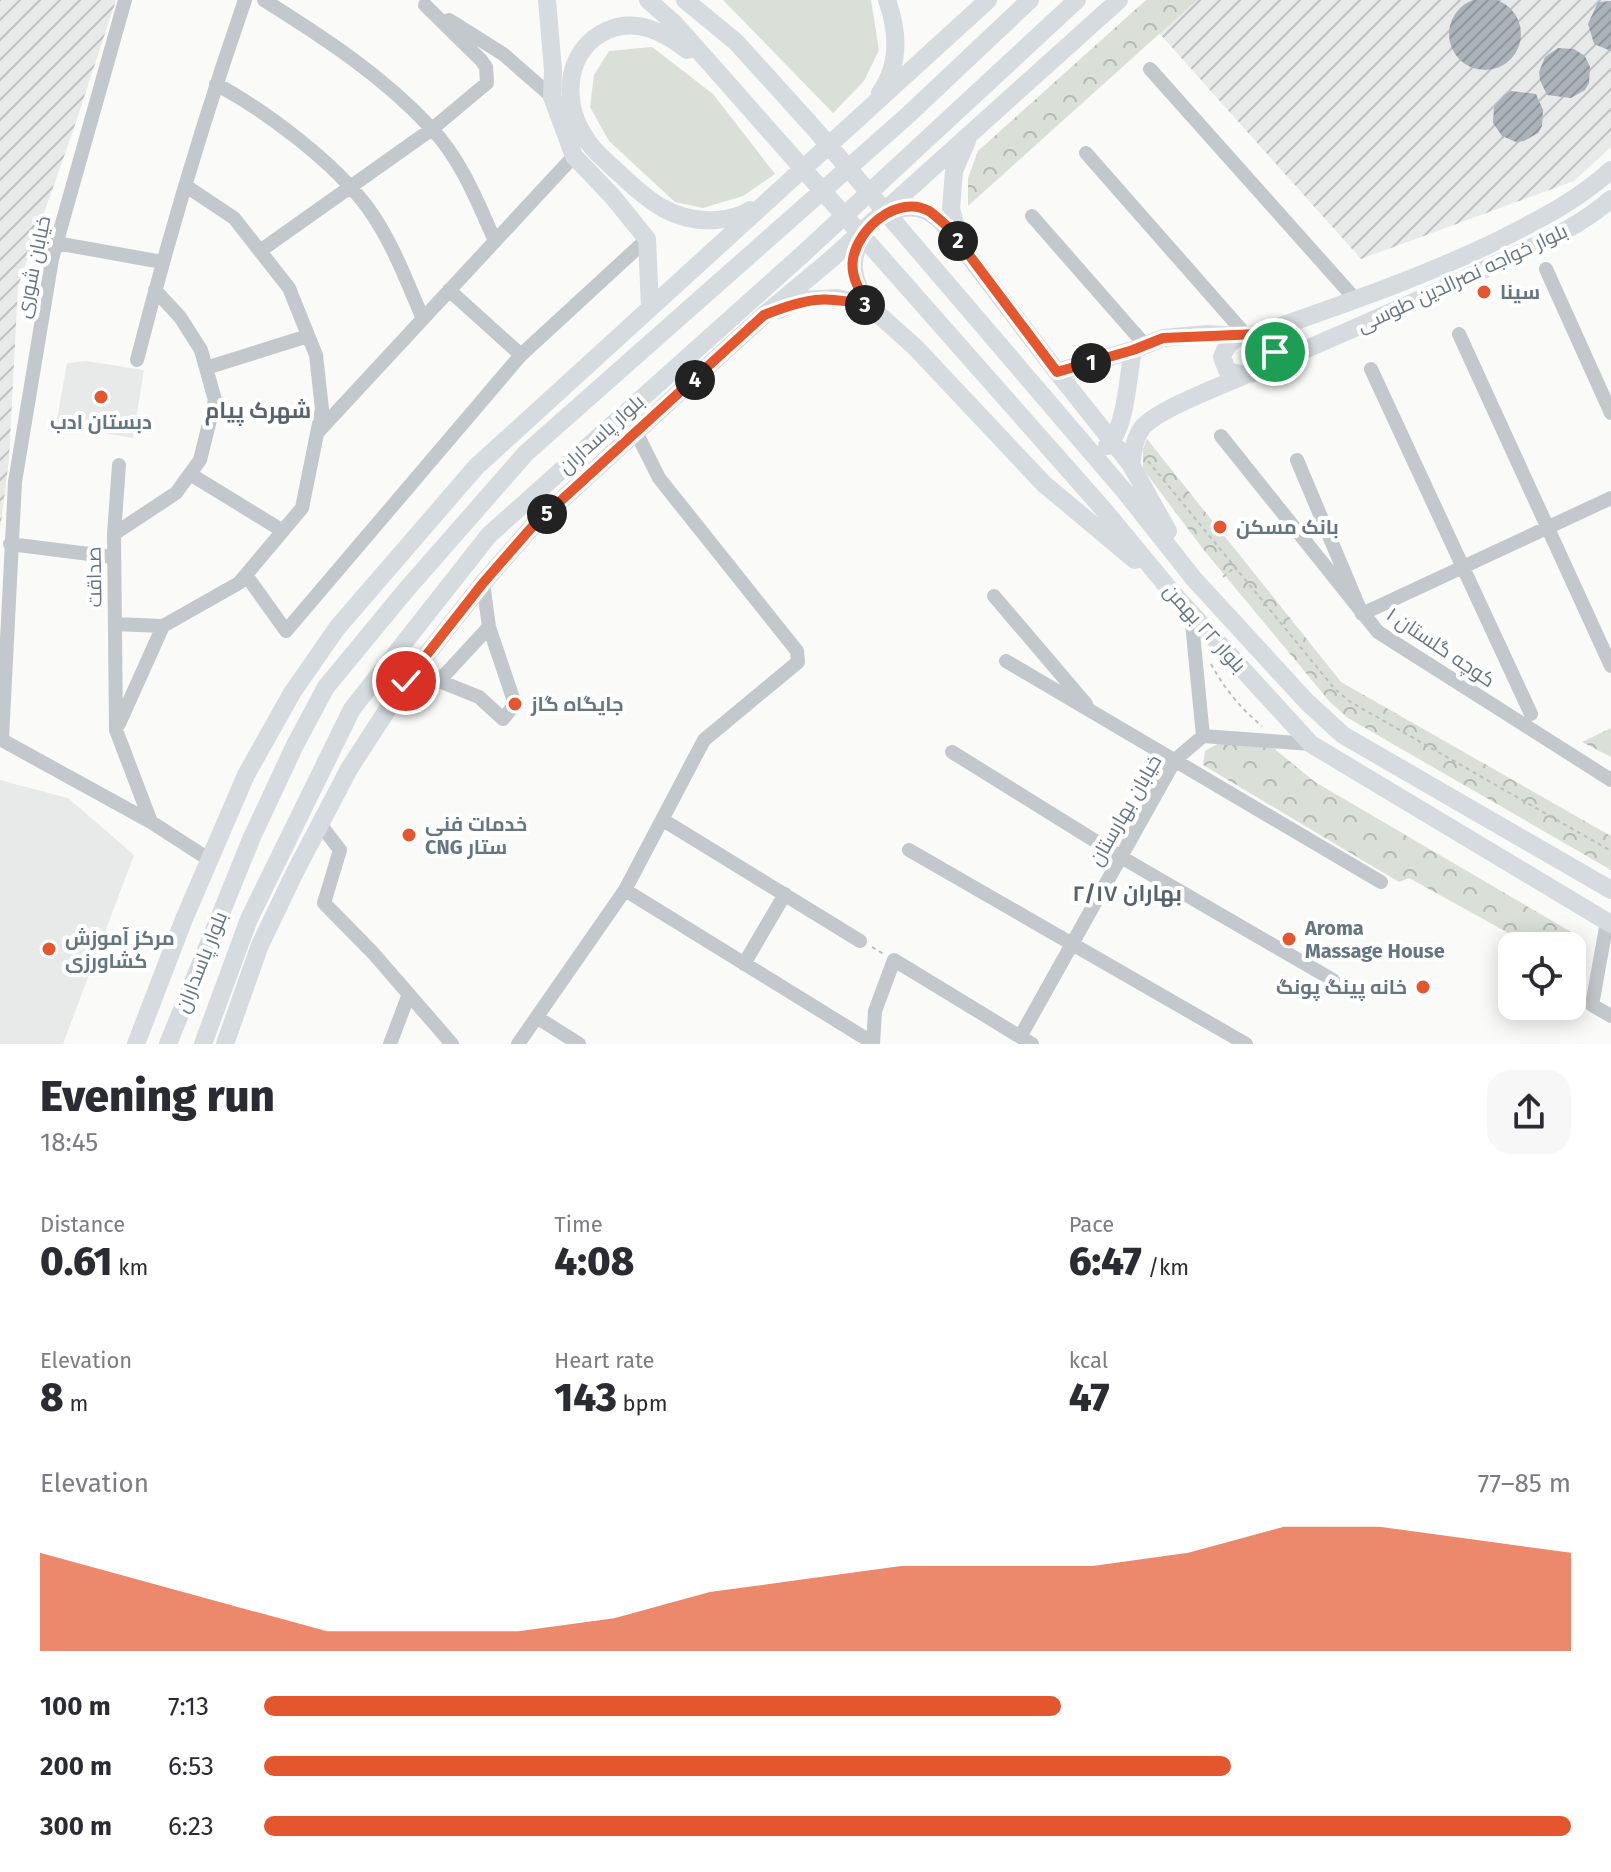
<!DOCTYPE html>
<html lang="en">
<head>
<meta charset="utf-8">
<style>
  :root { --surface:#fff; --page:#f7f7f7; --text:#2b2b33; --muted:#7c7c81; --accent:#e4572e }
  body { margin:0; font-family:"Fira Sans",Cairo,sans-serif; background:var(--page); color:var(--text); height:100vh; display:flex; flex-direction:column; font-size:30px; white-space:nowrap }
  * { box-sizing:border-box; margin:0 }
  p { font-size:26px; color:var(--muted) }
  .icon { flex:none; width:44px; height:44px; fill:none; stroke:currentColor; stroke-width:2; stroke-linecap:round; stroke-linejoin:round }
  .map { position:relative; height:1044px; overflow:hidden }
  .sheet { display:flex; flex-direction:column; background:var(--surface); flex:1 }
  .sheet>* { flex:none }
  .buttons { position:absolute; left:1498px; top:932px; display:grid; gap:16px }
  .buttons a { display:grid; place-items:center; width:88px; height:88px; border-radius:16px; background:var(--surface); box-shadow:0 4px 20px #0003; font-size:40px }
  .pin { position:absolute; display:grid; place-items:center; width:68px; height:68px; color:#fff; margin:-34px; border:4px solid #fff; border-radius:50%; box-shadow:0 2px 8px #0007 }
  .km { position:absolute; width:40px; height:40px; margin:-20px; border-radius:50%; background:#222; color:#fff; font-size:22px; line-height:40px; text-align:center }
  .round { display:grid; place-items:center; flex:none; width:84px; height:84px; border-radius:24px; background:var(--page) }
  .summary { display:flex; align-items:center; justify-content:space-between; height:136px; padding:0 40px }
  h1 { font-size:44px; font-weight:800; line-height:60px }
  .metrics { display:grid; grid-template-columns:repeat(3,1fr); gap:12px; height:136px; padding:8px 40px }
  .metrics div { display:grid; align-content:center }
  .metrics b { font-size:40px; font-weight:800 }
  .metrics small { font-size:22px; font-weight:400 }
  .metrics p { font-size:22px }
  .chart { height:224px; padding:16px 40px }
  .chart p { display:flex; justify-content:space-between }
  .chart svg { width:100%; height:144px; margin-top:8px; fill:var(--accent); opacity:.7 }
  ul { padding:0 40px; list-style:none; font-size:26px }
  li { display:grid; grid-template-columns:128px 96px 1fr; align-items:center; height:60px }
  li i { height:20px; border-radius:10px; background:var(--accent) }
  .map>svg:first-child { display:block }
</style>
</head>
<body>
<div class="map">
<svg width="1611" height="1044" viewBox="0 0 1611 1044">
  <defs>
    <pattern id="industrial-furrows" width="10" height="10" patternUnits="userSpaceOnUse" patternTransform="scale(2)"><rect width="10" height="10" fill="#e8e9e9"/><path d="M-1 1l2-2M0 10L10 0M9 11l2-2" fill="none" stroke="#c0c1c2"/></pattern>
    <pattern id="forest-crowns" width="20" height="18" patternUnits="userSpaceOnUse" patternTransform="scale(2)"><rect width="20" height="18" fill="#dadfd7"/><path d="M2 6a3 3 0 1 1 6 0M12 15a3 3 0 1 1 6 0" fill="none" stroke="#b4b9b4"/></pattern>
    <pattern id="building-hatch" width="6" height="6" patternUnits="userSpaceOnUse" patternTransform="scale(2)"><rect width="6" height="6" fill="#aab3b9"/><path d="M-1 1l2-2M0 6l6-6M5 7l2-2" fill="none" stroke="#8e969c"/></pattern>
  </defs>
  <rect width="100%" height="100%" fill="#fafaf8"/>
  <path fill="#e8e9e9" d="M86 361 144 370 133 438 56 425 67 363Z
    M0 780 68 798 134 855 63 1044H0Z"/>
  <path fill="url(#industrial-furrows)" d="M0 0H116L72 134 18 286 9 459 0 530Z
    M1196 0H1611V147L1574 181 1361 259 1159 33Z"/>
  <path fill="#dadfd7" d="M723 0H871L879 50 864 81 833 113Z
    M652 47 713 94 775 174 743 196 703 208 675 202 609 141 590 107 594 75 609 51Z"/>
  <path fill="url(#forest-crowns)" d="M1146 0H1197L968 206V178L978 151Z
    M1147 439 1341 682 1611 836V870L1348 718 1330 702 1203 549 1143 469V449Z
    M1611 728V757L1582 742Z
    M1219 743 1271 746 1315 782 1578 936 1572 946H1532L1409 878 1399 882 1203 765 1205 751Z"/>
  <path fill="url(#building-hatch)" d="M1449 34a36 36 0 1 1 72 0a36 36 0 1 1-72 0Z
    M1611 1V51L1594 44 1588 24 1598 2Z
    M1558 48 1574 49 1585 56 1590 67 1589 83 1585 90 1571 98 1547 95 1540 80 1539 72 1545 57Z
    M1511 91 1536 94 1543 110 1542 126 1538 133 1524 141 1516 142 1502 136 1493 123 1494 107 1504 95Z"/>
  <g fill="none" stroke-linecap="round" stroke-linejoin="round">
    <path stroke="#bbbfc2" stroke-width="2" stroke-dasharray="4 4" stroke-linecap="butt" d="M1148 461 1334 688 1349 701 1611 851
      M1223 577 1234 568
      M1211 664C1224 688 1241 709 1262 726
      M872 947 884 954"/>
    <path stroke="#c3c8cc" stroke-width="14" d="M264 0C323 37 383 76 431 128 461 159 478 203 495 241
      M449 20 503 54 557 101
      M1150 69 1356 300
      M216 84C266 111 334 162 368 208 392 241 407 282 423 319
      M1086 153 1246 335
      M1032 216 1145 345
      M56 243 162 262
      M260 251 432 129 487 83 486 67 481 60 425 5
      M1546 269 1611 413
      M449 290 521 355
      M1459 334 1611 666
      M137 360C168 239 204 118 245 0
      M206 368 308 336
      M1371 369 1531 714
      M318 432 574 156
      M1221 436 1378 632 1611 780
      M1297 460 1362 614 1611 498
      M190 474 283 531
      M114 534 119 465
      M10 544 113 557
      M246 575 286 631 521 355 647 239
      M994 596 1086 704
      M1191 613 1203 736
      M115 624 163 626 239 583 302 508 322 409 316 355 289 288 234 218 186 186
      M1006 661 1381 882
      M439 681 489 627
      M399 692 439 681 479 697 503 719 515 704 489 627 483 583
      M119 724 163 626
      M1203 736 1311 744
      M0 739 151 822 210 860
      M2 739 15 482 52 259 125 0
      M952 752 1121 857 1333 980
      M663 820 860 941
      M151 822 116 730 114 534 176 493 200 460 215 400 201 350 180 317 155 290
      M320 824 340 850 324 903 373 953 452 1044
      M909 850 1246 1044
      M625 890 873 1043
      M1607 922 1592 1005 1611 1016
      M744 964 785 894
      M538 1018 579 1044
      M1020 1037 1175 760 1203 736
      M390 1044 409 994
      M518 1044 625 890 704 740 798 662 797 651 659 478 637 434
      M873 1044 875 1011 894 960 1032 1044"/>
    <path stroke="#d6dbdf" stroke-width="18" d="M547 0 553 70 552 97 574 156 613 197 647 239 650 307
      M648 0 674 23 730 86 1104 510 1171 591 1311 744 1611 924
      M685 0 736 42 813 127 1126 493 1194 579 1307 702 1343 735 1611 890
      M687 50C664 32 637 18 608 30 567 48 561 98 583 134 592 150 607 162 620 174 648 201 675 223 716 220 727 219 740 217 750 210
      M880 93C900 65 898 31 887 0
      M967 141 954 171 951 209 962 247 1057 372 1131 465 1168 531
      M887 214C917 198 937 213 955 238
      M865 233C847 261 852 279 869 306
      M778 310 801 300 837 298 869 306 915 347 1044 484 1135 560
      M1258 334C1341 305 1424 277 1503 238 1542 218 1578 200 1611 170
      M1258 334C1297 344 1260 388 1227 370L1222 357C1228 340 1241 334 1258 334Z
      M1265 367C1343 333 1422 300 1500 262 1538 244 1578 228 1611 199
      M1057 372 1133 350 1163 338 1207 334 1241 336
      M1107 446C1126 430 1128 375 1133 350
      M1131 465C1133 452 1134 439 1142 428 1158 409 1221 386 1245 375
      M136 1044 184 919 246 775 292 693 337 628 476 467 988 0
      M168 1044 252 837 295 745 326 687 406 590 526 453 907 116 1030 0
      M203 1044 249 919 352 709 489 535 804 253 1077 0
      M225 1044 260 945 295 872 349 769 406 681 483 583 532 527 764 315 829 261 1119 0"/>
  </g>
  <g fill="none" stroke-linecap="round" stroke-linejoin="round">
    <g stroke="#fff" stroke-width="16">
      <path id="route" d="M406 681 483 583 532 527 764 315C807 298 824 295 869 306 860 292 850 276 853 259 858 228 898 194 929 211 935 215 942 222 948 227L1057 372 1133 350 1163 338 1258 334 1270 339 1275 352"/>
    </g>
    <use href="#route" stroke="#e4572e" stroke-width="10"/>
  </g>
  <g fill="#e4572e" stroke="#fff" stroke-width="3">
    <circle cx="1484" cy="292" r="8"/>
    <circle cx="101" cy="397" r="8"/>
    <circle cx="1220" cy="527" r="8"/>
    <circle cx="515" cy="704" r="8"/>
    <circle cx="409" cy="835" r="8"/>
    <circle cx="1289" cy="939" r="8"/>
    <circle cx="49" cy="949" r="8"/>
    <circle cx="1423" cy="987" r="8"/>
  </g>
  <g text-anchor="middle" stroke-width="8" stroke-linejoin="round" paint-order="stroke">
    <g font-size="20" fill="#657683" stroke="#fff">
      <text transform="translate(33 267) rotate(-78)" y="7">خیابان شوری</text>
      <text transform="translate(1462 278) rotate(-25)" y="7">بلوار خواجه نصرالدین طوسی</text>
      <text transform="translate(601 434) rotate(-42)" y="7">بلوار پاسداران</text>
      <text transform="translate(94 577) rotate(-91)" y="7">صداقت</text>
      <text transform="translate(1205 628) rotate(48)" y="7">بلوار ۲۲ بهمن</text>
      <text transform="translate(1441 647) rotate(34)" y="7">کوچه گلستان ۱</text>
      <text transform="translate(1125 810) rotate(-60)" y="7">خیابان بهارستان</text>
      <text transform="translate(201 962) rotate(-68)" y="7">بلوار پاسداران</text>
    </g>
    <g font-size="20" font-weight="bold" fill="#657683" stroke="#fff" text-anchor="start">
      <text x="1500" y="299">سینا</text>
      <text x="101" y="429" text-anchor="middle">دبستان ادب</text>
      <text x="1236" y="534">بانک مسکن</text>
      <text x="531" y="711">جایگاه گاز</text>
      <text x="425" y="831">خدمات فنی‌<tspan x="425" dy="23">CNG ستار</tspan></text>
      <text x="1305" y="935">Aroma<tspan x="1305" dy="23">Massage House</tspan></text>
      <text x="65" y="945">مرکز آموزش<tspan x="65" dy="23">کشاورزی</tspan></text>
      <text x="1407" y="994" text-anchor="end">خانه پینگ پونگ</text>
    </g>
    <g font-size="22" font-weight="bold" fill="#57646e" stroke="#fff">
      <text x="258" y="418">شهرک پیام</text>
      <text x="1127" y="901">۲/۱۷ بهاران</text>
    </g>
  </g>
</svg>
<div class="buttons">
<a><svg class="icon" aria-label="locate" viewBox="0 0 24 24"><circle cx="12" cy="12" r="6"/><path d="M12 2v4M12 18v4M2 12h4M18 12h4"/></svg></a>
</div>
<div class="pin" style="left:1275px;top:352px;background:#1e9e55"><svg class="icon" aria-label="arrive" viewBox="0 0 24 24"><path d="M6 21V4h12l-3 4 3 4H6"/></svg></div>
<div class="pin" style="left:406px;top:681px;background:#d93025"><svg class="icon" aria-label="check" viewBox="0 0 24 24"><path d="M5 12l5 5 9-10"/></svg></div>
<b class="km" style="left:1091px;top:363px">1</b>
<b class="km" style="left:958px;top:241px">2</b>
<b class="km" style="left:865px;top:305px">3</b>
<b class="km" style="left:695px;top:380px">4</b>
<b class="km" style="left:547px;top:514px">5</b>
</div>
<section class="sheet">
<div class="summary"><div><h1>Evening run</h1><p>18:45</p></div><a class="round"><svg class="icon" aria-label="share" viewBox="0 0 24 24"><path d="M12 15V3M7 8l5-5 5 5M5 13v7h14v-7"/></svg></a></div>
<div class="metrics">
<div><p>Distance</p><b>0.61<small> km</small></b></div>
<div><p>Time</p><b>4:08</b></div>
<div><p>Pace</p><b>6:47<small> /km</small></b></div>
</div>
<div class="metrics">
<div><p>Elevation</p><b>8<small> m</small></b></div>
<div><p>Heart rate</p><b>143<small> bpm</small></b></div>
<div><p>kcal</p><b>47</b></div>
</div>
<div class="chart"><p><span>Elevation</span>77–85 m</p>
<svg viewBox="0 0 160 44" preserveAspectRatio="none"><path d="M0 44V14L10 22L20 30L30 38L40 38L50 38L60 34L70 26L80 22L90 18L100 18L110 18L120 14L130 6L140 6L150 10L160 14V44z"/></svg>
</div>
<ul>
<li><b>100 m</b>7:13<i style="width:61%"></i></li>
<li><b>200 m</b>6:53<i style="width:74%"></i></li>
<li><b>300 m</b>6:23<i style="width:100%"></i></li>
</ul>
</section>
</body>
</html>
